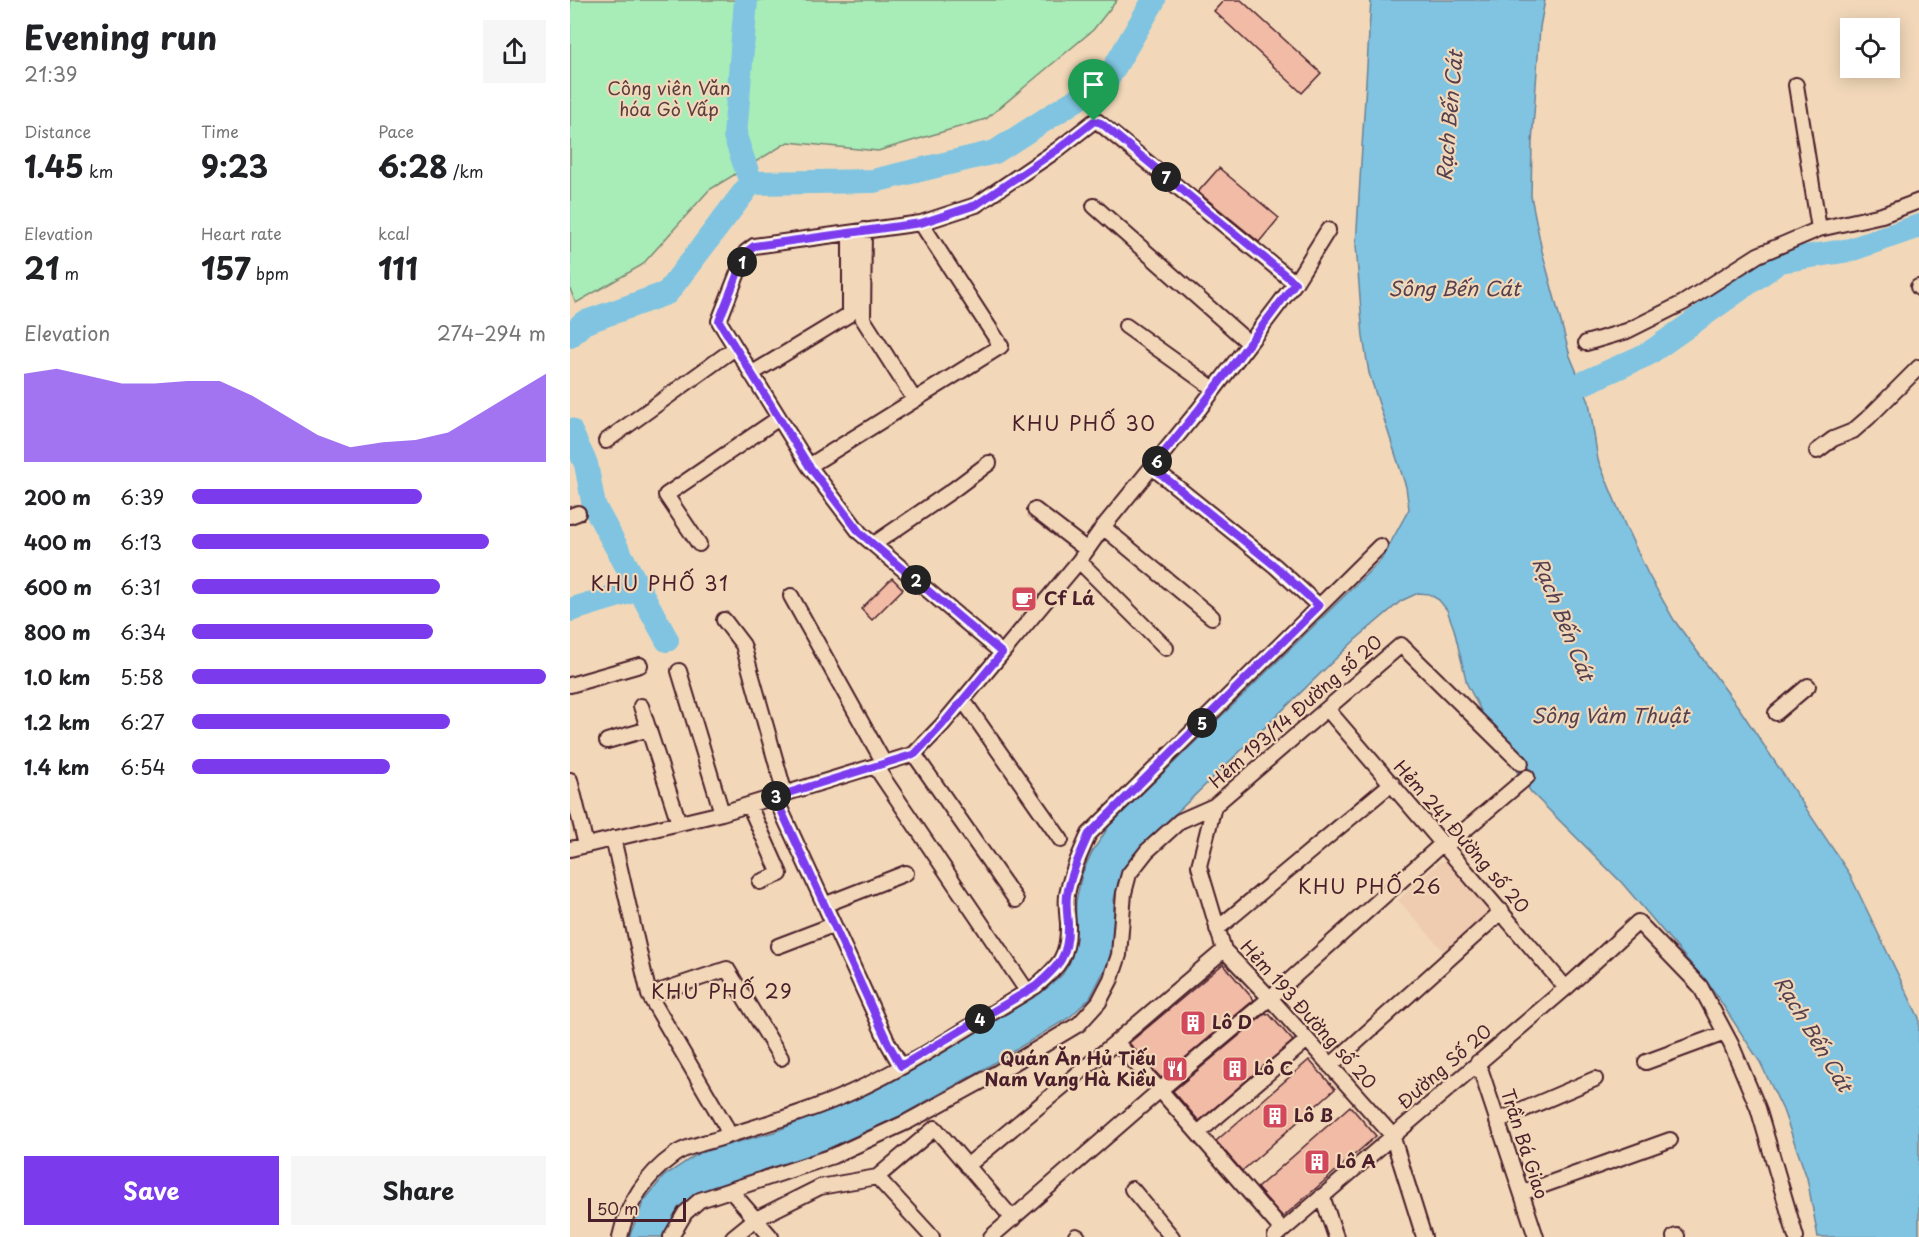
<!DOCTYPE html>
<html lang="en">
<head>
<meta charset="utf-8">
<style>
  :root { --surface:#fff; --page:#f6f6f6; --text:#202124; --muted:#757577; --accent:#7c3aed }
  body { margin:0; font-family:"Playpen Sans",sans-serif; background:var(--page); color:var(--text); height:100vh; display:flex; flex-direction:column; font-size:22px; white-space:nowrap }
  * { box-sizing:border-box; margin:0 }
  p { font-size:20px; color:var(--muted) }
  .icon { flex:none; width:33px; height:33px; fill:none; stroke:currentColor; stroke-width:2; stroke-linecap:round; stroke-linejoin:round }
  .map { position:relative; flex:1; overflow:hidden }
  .panel { display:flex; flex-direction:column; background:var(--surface); width:570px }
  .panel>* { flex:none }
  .tools { position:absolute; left:1270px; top:18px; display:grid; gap:12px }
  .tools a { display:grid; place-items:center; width:60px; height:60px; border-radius:0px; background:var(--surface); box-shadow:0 3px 15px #0003; font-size:30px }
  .scale { position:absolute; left:18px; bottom:15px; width:98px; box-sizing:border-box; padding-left:6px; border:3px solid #4a1f2b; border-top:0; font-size:16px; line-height:21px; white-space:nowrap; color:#4a1f2b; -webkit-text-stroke:4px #f2d8b9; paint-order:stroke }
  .pin { position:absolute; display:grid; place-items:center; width:51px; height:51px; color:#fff; margin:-62px -26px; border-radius:50% 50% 50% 0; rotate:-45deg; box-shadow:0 0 6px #0007 }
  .pin .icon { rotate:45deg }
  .km { position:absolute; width:30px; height:30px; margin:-15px; border-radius:50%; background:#222; color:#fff; font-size:16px; line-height:30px; text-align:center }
  .round { display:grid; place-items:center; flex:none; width:63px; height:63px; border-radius:0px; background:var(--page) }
  .overview { display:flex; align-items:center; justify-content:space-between; height:102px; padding:0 24px }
  h1 { font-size:33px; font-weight:700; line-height:45px }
  .figures { display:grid; grid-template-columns:repeat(3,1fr); gap:9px; height:102px; padding:6px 24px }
  .figures div { display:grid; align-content:center }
  .figures b { font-size:30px; font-weight:700 }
  .figures small { font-size:16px; font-weight:400 }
  .figures p { font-size:16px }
  .chart { height:168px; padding:12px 24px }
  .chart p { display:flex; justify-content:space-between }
  .chart svg { width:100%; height:108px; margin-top:6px; fill:var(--accent); opacity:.7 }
  .cta { display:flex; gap:12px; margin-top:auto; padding:12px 24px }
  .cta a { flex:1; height:69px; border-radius:0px; background:var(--accent); color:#fff; font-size:24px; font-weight:700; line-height:69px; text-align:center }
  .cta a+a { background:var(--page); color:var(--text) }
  ul { padding:0 24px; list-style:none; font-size:20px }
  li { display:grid; grid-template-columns:96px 72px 1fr; align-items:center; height:45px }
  li i { height:15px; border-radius:8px; background:var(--accent) }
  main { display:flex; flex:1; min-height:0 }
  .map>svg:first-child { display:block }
</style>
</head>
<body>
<main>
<section class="panel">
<div class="overview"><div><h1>Evening run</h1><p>21:39</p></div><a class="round"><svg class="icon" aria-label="share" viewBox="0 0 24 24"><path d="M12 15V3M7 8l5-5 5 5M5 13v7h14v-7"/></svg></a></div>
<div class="figures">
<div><p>Distance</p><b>1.45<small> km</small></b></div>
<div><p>Time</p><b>9:23</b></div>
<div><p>Pace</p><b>6:28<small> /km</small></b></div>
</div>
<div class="figures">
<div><p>Elevation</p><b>21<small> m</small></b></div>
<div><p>Heart rate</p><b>157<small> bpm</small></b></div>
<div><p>kcal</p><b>111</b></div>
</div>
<div class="chart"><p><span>Elevation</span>274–294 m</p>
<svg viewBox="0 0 160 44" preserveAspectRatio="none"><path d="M0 44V8L10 6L20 9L30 12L40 12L50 11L60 11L70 17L80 25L90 33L100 38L110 36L120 35L130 32L140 24L150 16L160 8V44z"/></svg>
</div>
<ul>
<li><b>200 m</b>6:39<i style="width:65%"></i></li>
<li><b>400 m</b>6:13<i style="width:84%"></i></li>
<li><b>600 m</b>6:31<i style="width:70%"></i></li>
<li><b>800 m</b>6:34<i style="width:68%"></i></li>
<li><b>1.0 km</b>5:58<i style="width:100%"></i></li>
<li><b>1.2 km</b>6:27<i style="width:73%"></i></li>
<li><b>1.4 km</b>6:54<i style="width:56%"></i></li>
</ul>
<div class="cta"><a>Save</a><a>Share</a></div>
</section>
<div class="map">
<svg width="1349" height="1237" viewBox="0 0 1349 1237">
  <rect width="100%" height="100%" fill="#f2d8b9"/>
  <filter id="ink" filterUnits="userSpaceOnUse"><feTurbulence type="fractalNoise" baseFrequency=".0167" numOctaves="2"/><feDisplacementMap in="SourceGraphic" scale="12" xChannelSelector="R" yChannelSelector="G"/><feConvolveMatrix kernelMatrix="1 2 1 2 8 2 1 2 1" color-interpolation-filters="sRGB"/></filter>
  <g filter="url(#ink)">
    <path fill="#efcbb0" d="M875 861 881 862 929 912 878 956 828 900 870 862Z"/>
    <path fill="#a8ecb8" stroke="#798672" stroke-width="1.5" d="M0 0H547L523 30 416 119 308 151 218 142 139 190 72 265 6 303 0 289Z"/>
    <path fill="#80c4e1" stroke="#6a8298" stroke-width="1.5" d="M801 0H975L970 27 962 143 961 196 972 251 1000 356 1019 402 1028 460 1055 525 1078 574 1104 620 1169 708 1279 873 1349 1018V1237H1248L1237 1178 1213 1110 1190 1062 1143 990 1052 883 961 792 931 749 897 684 884 629 877 610 869 600 859 594 848 593 831 601 785 640 562 856 549 879 544 900 543 944 538 963 520 998 500 1017 407 1073 330 1116 235 1159 148 1186 127 1194 111 1208 98 1227 95 1237H59L74 1201 94 1176 129 1153 204 1132 294 1095 386 1044 478 987 492 975 500 962 504 948 506 901 512 874 522 852 539 826 811 560 839 509 836 487 799 373 793 337 786 245Z"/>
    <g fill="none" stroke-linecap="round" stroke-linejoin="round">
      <path stroke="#80c4e1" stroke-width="24" d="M176 0 165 136 181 183 303 181 425 152 537 80 584 0
        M0 336 13 323 97 293 181 183
        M983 400 1007 386 1078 354 1210 261 1280 250 1349 226
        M0 430 16 464 24 506 97 640
        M0 610 69 589"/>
    </g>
    <path fill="#f1bba6" stroke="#4a1f2b" stroke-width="1.5" d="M654 0H671L751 73 732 93 644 11Z
      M649 168 709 218 689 242 628 192Z
      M322 578 333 589 302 620 291 609Z
      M653 964 684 1000 591 1078 559 1043Z
      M695 1014 697 1015 699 1014 723 1041 629 1121 603 1091Z
      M739 1060 765 1089 672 1171 646 1141Z
      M780 1106 806 1136 713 1217 687 1188Z"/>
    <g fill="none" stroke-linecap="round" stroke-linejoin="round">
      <g stroke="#4a1f2b" stroke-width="18">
        <path id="minor" d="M1226 85 1249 229
          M524 206 679 343
          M294 230 293 319 344 399
          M1348 287 1349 288
          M556 326 644 389
          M1016 343 1057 331 1113 303 1188 255 1249 229 1312 215 1349 201
          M181 374 280 314V233
          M36 441 165 348
          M1247 451 1263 439 1283 431 1299 417 1349 367
          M239 466 431 346 351 223
          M582 467 705 566 749 606
          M465 510 517 550
          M0 516 8 513
          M533 527 642 617
          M129 544 96 495 209 418
          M304 544 383 490 419 463
          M509 561 596 648
          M221 596 314 763
          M154 620 173 645 215 794
          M432 653 290 533 239 466 149 321 176 252 184 246 351 223 406 205 487 150 523 122 527 121 725 283
          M109 671 152 813
          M0 685 70 665
          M393 700 491 840
          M71 706 109 823
          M758 710 996 988
          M1206 713 1238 686
          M37 741 79 729
          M344 754 446 900
          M305 766 457 991
          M0 780 16 845
          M205 797 318 1043 331 1066
          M179 805 210 874 190 882
          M644 806 629 866 654 950 700 998 822 1135 854 1237
          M43 838 79 995 155 1125 159 1135
          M876 846 957 777
          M0 849 152 813 344 754 372 725 509 561 533 527 630 408 725 283 758 230
          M254 905 336 873
          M647 929 822 783
          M208 946 263 925
          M79 995 157 969 211 1058
          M546 1042 590 1090 712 1230
          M908 1062 966 1237
          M1076 1062 1155 1033
          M760 1066 932 911
          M927 1121 1025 1079
          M628 1133 737 1040
          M397 1166 546 1042 654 950
          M307 1177 362 1237
          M562 1189 602 1237
          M161 1191 201 1237
          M952 1193 1100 1140
          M752 1196 766 1237
          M506 1236 508 1237
          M50 1237C57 1204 76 1175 104 1155 114 1147 138 1142 151 1138 194 1124 238 1112 280 1093 344 1064 406 1022 466 986 490 965 499 956 498 923 497 914 496 904 497 895 501 873 510 854 519 834L810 546
          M101 1237 115 1213 130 1200 263 1156 337 1122 425 1074 509 1024 529 1002 541 979 549 955 554 893 559 874 577 851 610 821 644 806 831 645 951 763
          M163 1237 184 1220 250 1187 307 1177 365 1128 443 1219
          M421 1237 590 1090 700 998 873 843
          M705 1237 996 988 1068 922 1130 986 1161 1044 1188 1108 1226 1237
          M1104 1237 1107 1236"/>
      </g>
      <use href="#minor" stroke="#f2d8b9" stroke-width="14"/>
    </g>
  </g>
  <g fill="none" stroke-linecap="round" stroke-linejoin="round" filter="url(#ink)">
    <g stroke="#fff" stroke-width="12">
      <path id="route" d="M524 121 531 123 725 283 630 408 582 467 705 566 749 606 519 834C510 854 501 873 497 895 496 904 497 914 498 923 499 956 490 965 466 986L331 1066 318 1043 205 797 345 754 372 725 432 653 290 533 239 466 149 321 176 252 184 246 351 223 406 205 487 150Z"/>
    </g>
    <use href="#route" stroke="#7c3aed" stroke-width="8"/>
  </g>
  <defs>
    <g id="cafe-square" transform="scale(1.35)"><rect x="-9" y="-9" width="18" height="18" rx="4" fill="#d1495b" stroke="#f2d8b9"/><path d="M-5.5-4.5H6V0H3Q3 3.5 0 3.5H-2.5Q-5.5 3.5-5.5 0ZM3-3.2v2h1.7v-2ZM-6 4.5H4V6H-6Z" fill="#fff"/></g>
    <g id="building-square" transform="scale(1.35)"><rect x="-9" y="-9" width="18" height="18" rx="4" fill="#d1495b" stroke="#f2d8b9"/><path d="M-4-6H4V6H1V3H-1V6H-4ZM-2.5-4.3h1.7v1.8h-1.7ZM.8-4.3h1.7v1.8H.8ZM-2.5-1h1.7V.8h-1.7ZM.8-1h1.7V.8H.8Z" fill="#fff"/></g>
    <g id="restaurant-square" transform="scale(1.35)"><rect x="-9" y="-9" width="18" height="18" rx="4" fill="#d1495b" stroke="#f2d8b9"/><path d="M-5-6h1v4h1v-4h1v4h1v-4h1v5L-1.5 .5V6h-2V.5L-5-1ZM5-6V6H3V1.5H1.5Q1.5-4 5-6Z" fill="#fff"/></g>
  </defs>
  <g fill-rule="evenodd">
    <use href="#cafe-square" x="454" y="599"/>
    <use href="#building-square" x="623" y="1023"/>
    <use href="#restaurant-square" x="605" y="1069"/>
    <use href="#building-square" x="665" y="1069"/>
    <use href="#building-square" x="705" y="1116"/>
    <use href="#building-square" x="747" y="1162"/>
  </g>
  <g text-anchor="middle" stroke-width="4.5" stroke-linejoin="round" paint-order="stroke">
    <g font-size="18" fill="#583e40" stroke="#f2d8b9">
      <text x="99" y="95">Công viên Văn<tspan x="99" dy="21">hóa Gò Vấp</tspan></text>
    </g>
    <g font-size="18" font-weight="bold" fill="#4a1f2b" stroke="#f2d8b9" text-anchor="start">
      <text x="474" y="605">Cf Lá</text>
      <text x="642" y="1029">Lô D</text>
      <text x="586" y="1065" text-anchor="end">Quán Ăn Hủ Tiếu<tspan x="586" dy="21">Nam Vang Hà Kiều</tspan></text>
      <text x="684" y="1075">Lô C</text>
      <text x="724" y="1122">Lô B</text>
      <text x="766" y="1168">Lô A</text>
    </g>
    <g font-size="18" fill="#4a1f2b" stroke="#f2d8b9">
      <text transform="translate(726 712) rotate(-41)" y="6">Hẻm 193/14 Đường số 20</text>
      <text transform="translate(891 837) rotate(49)" y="6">Hẻm 241 Đường số 20</text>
      <text transform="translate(738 1015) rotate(48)" y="6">Hẻm 193 Đường số 20</text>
      <text transform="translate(875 1067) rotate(-41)" y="6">Đường Số 20</text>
      <text transform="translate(954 1144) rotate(72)" y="6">Trần Bá Giao</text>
    </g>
    <g font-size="20" font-style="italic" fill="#55404f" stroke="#f2d8b9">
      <text transform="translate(880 116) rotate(-85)" y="7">Rạch Bến Cát</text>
      <text x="884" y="296">Sông Bến Cát</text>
      <text transform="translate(993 619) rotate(68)" y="7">Rạch Bến Cát</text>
      <text x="1040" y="723">Sông Vàm Thuật</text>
      <text transform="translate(1243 1034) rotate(59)" y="7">Rạch Bến Cát</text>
    </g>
    <g font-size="20" letter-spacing="1.5" fill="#4a1f2b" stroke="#f2d8b9">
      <text x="514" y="431">KHU PHỐ 30</text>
      <text x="90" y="591">KHU PHỐ 31</text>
      <text x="800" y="894">KHU PHỐ 26</text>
      <text x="152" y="999">KHU PHỐ 29</text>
    </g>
  </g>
</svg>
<div class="tools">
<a><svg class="icon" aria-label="locate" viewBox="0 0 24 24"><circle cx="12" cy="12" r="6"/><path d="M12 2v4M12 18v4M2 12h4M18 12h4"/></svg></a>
</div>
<div class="scale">50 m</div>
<div class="pin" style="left:524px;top:121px;background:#1e9e55"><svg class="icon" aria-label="arrive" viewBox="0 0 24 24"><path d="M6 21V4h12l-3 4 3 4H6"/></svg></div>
<b class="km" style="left:172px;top:262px">1</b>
<b class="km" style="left:346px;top:580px">2</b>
<b class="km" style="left:206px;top:796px">3</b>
<b class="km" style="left:410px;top:1019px">4</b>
<b class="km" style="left:632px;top:723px">5</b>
<b class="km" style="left:587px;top:461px">6</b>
<b class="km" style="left:596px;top:177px">7</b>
</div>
</main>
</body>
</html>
